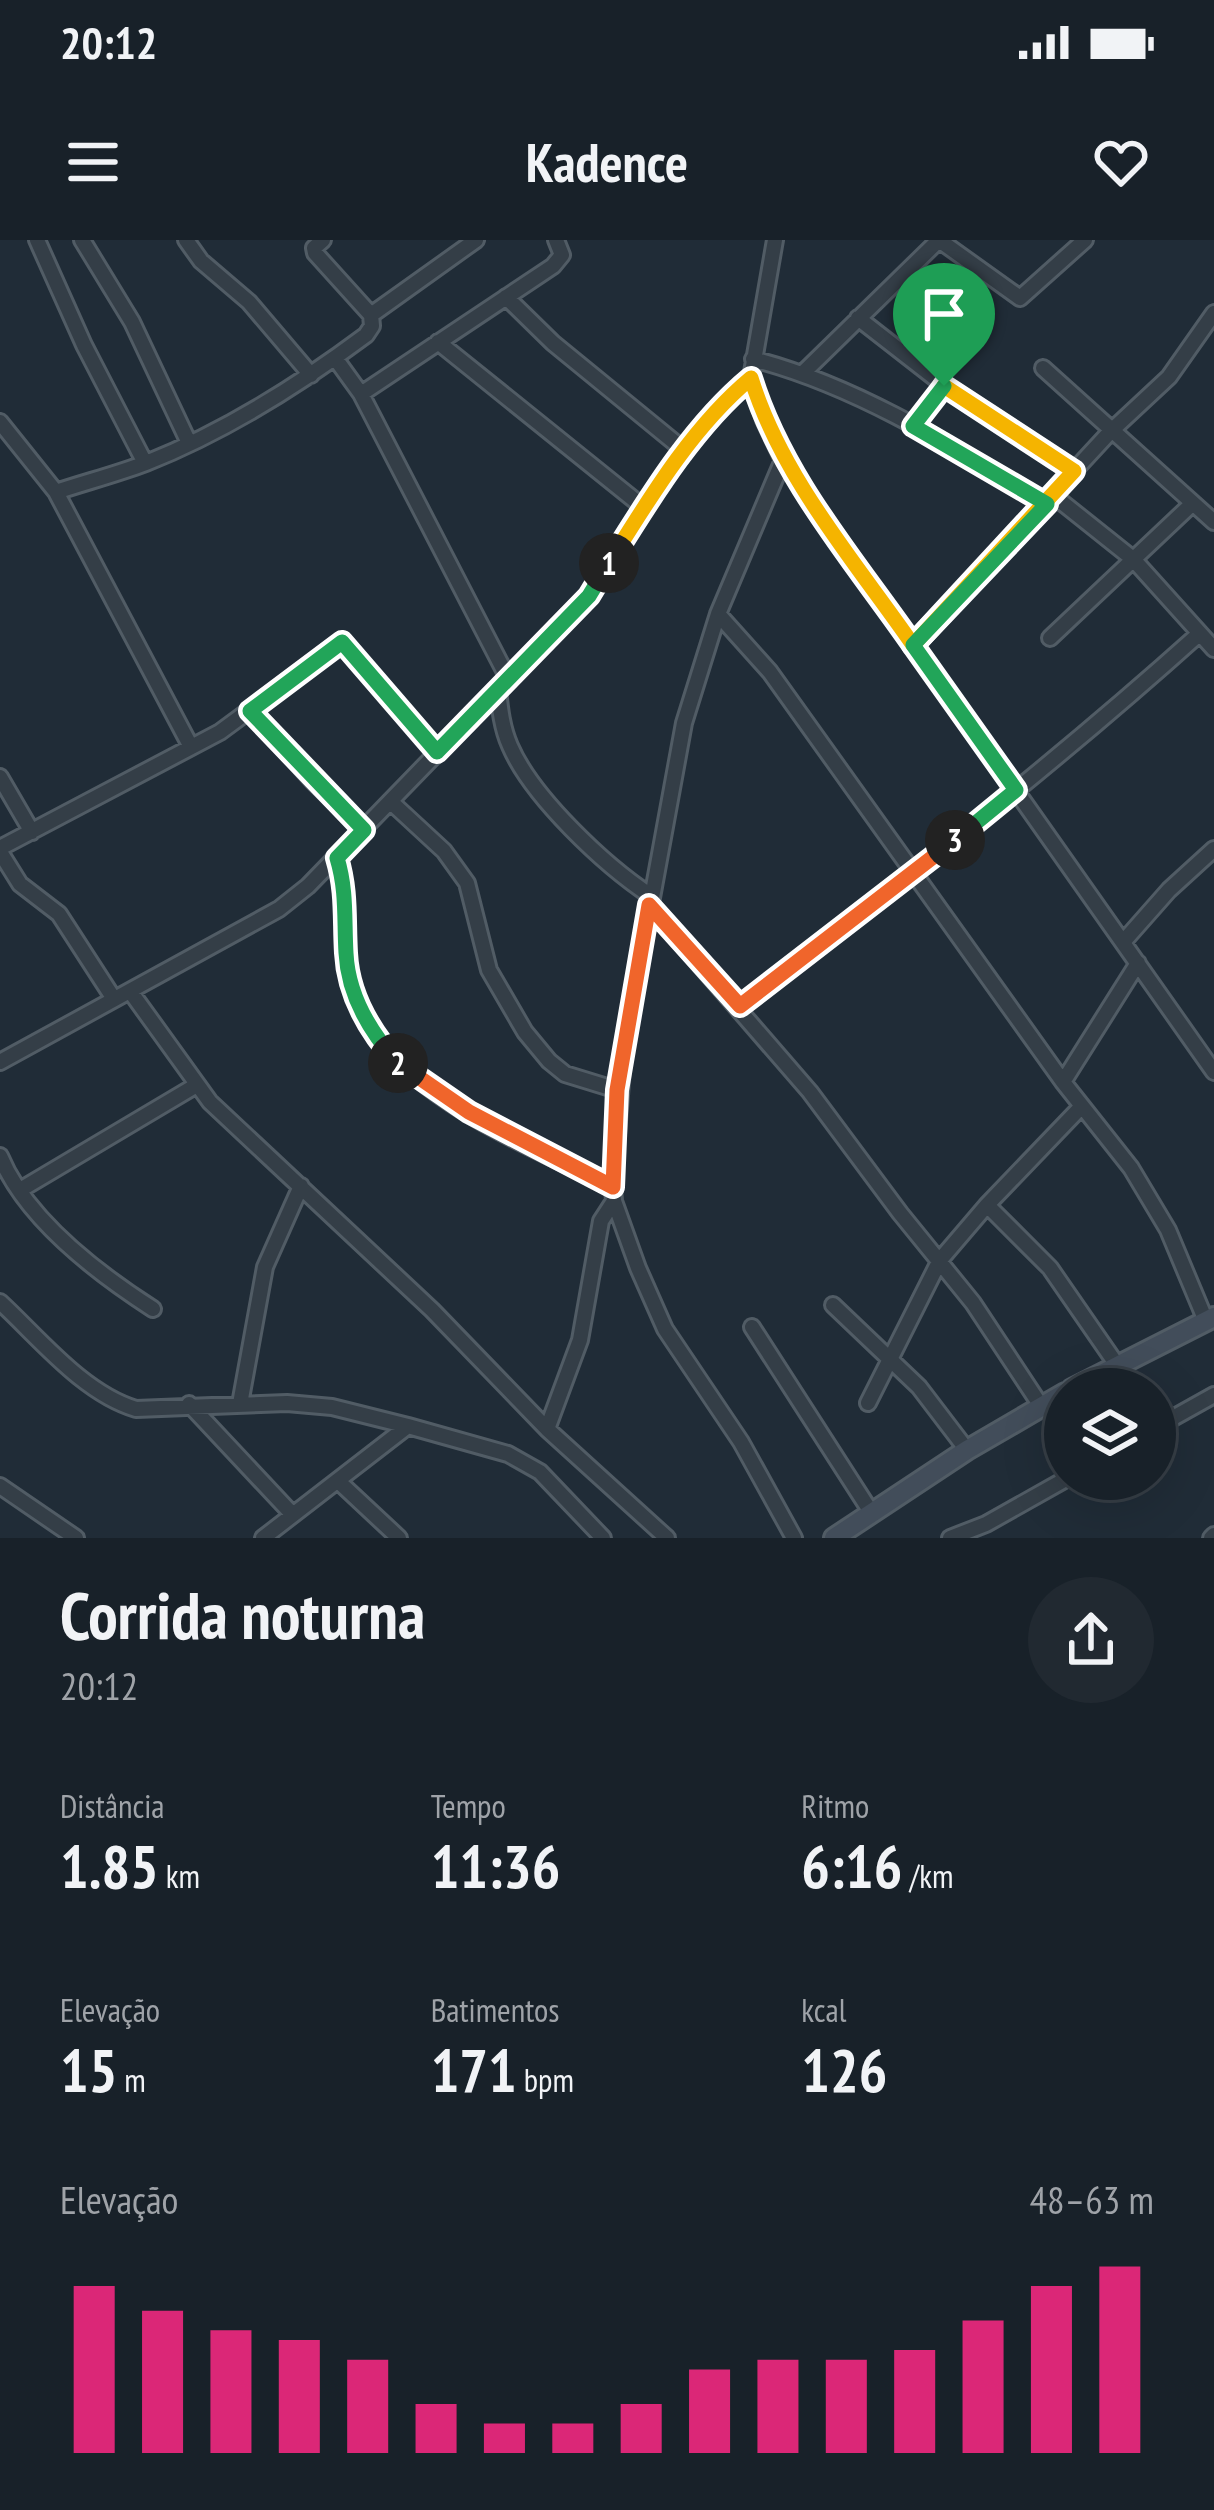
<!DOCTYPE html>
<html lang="pt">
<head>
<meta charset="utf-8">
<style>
  :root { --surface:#182129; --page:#212931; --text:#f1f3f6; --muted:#9fa3a8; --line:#363e46; --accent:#db2777 }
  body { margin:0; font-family:"PT Sans Narrow",sans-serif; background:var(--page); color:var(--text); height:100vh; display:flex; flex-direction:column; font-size:45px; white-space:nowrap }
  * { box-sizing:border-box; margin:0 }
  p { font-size:39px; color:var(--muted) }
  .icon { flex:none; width:66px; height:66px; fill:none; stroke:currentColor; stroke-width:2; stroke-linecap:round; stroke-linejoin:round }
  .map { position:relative; height:1298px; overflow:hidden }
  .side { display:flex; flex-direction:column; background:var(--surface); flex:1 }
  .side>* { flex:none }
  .fabs { position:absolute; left:1044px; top:1128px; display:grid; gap:24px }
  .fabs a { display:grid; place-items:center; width:132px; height:132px; border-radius:50%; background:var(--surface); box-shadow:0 12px 48px #0002,0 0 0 3px var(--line); font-size:60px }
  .pin { position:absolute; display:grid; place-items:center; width:102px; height:102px; color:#fff; margin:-123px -51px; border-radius:50% 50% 50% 0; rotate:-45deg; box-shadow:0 0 12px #0007 }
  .pin .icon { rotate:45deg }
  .km { position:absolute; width:60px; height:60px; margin:-30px; border-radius:50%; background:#222; color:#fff; font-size:33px; line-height:60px; text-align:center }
  .round { display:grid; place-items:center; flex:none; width:126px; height:126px; border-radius:63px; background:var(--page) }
  .overview { display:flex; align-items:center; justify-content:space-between; height:204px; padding:0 60px }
  h1 { font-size:66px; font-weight:600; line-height:90px }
  .figures { display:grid; grid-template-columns:repeat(3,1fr); gap:18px; height:204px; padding:12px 60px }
  .figures div { display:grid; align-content:center }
  .figures b { font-size:60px; font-weight:600 }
  .figures small { font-size:33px; font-weight:400 }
  .figures p { font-size:33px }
  .chart { height:336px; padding:24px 60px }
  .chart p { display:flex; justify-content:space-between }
  .chart svg { width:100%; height:216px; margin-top:12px; stroke:var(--accent); stroke-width:6 }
  .status { display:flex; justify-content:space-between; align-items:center; height:84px; padding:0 60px; background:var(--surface); direction:ltr }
  .status svg { height:33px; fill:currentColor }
  header { display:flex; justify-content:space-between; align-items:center; height:156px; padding:0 60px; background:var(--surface); font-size:54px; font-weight:600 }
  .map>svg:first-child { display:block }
</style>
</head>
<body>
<div class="status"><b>20:12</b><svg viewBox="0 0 49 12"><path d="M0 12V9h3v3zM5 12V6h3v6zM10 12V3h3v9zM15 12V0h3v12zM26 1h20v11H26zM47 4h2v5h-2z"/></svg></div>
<header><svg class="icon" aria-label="menu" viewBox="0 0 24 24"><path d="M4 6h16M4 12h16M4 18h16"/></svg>Kadence<svg class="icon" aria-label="heart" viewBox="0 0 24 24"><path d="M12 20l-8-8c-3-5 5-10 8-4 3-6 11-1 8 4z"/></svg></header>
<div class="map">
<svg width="1214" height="1298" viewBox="0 0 1214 1298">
  <rect width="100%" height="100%" fill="#202c37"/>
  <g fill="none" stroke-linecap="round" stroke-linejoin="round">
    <g stroke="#515c65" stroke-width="20">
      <path id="street" d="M37 0 84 105 145 223
        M82 0 132 82 189 203
        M186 0 201 21 249 62 311 135
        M775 0 751 138 764 180 783 220 1214 832
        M506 57 553 103 685 211
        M371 75 476 0
        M858 78 944 145 1074 231
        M438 102 643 267
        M335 118 361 154 509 440
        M753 119C858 146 955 208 1047 264
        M1043 128 1214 282
        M804 132 939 0 1020 58 1085 0
        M361 154 553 26 562 15 556 0
        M0 182 56 252 191 507
        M913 186 944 145
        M783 220 718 374 684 483 623 816 613 947 614 961 638 1028 665 1089 741 1202 794 1298
        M56 252C86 242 117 234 146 223 224 192 299 145 366 95L372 86 371 75 315 13 314 8 323 0
        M1054 256 1133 319 1214 409
        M718 374 770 432 1063 842 1131 928 1168 990 1206 1081
        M1050 398 1193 263
        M913 405 1110 192 1169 137 1214 73
        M498 450C500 469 502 488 510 506 532 557 604 625 651 656
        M250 471 313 541 364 590
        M0 537 32 592
        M391 562 444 611 467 643 489 730 525 792 549 821 565 834 617 850
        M0 608 220 492 342 402 437 512
        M0 612 20 644 59 674 114 759
        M337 618C350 661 339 704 351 745 383 852 522 901 613 947
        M649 666 810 852 900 973 973 1063 1041 1166
        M1124 701 1169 650 1214 609
        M130 751 210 862 432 1070 547 1189 667 1298
        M740 766C897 647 1052 526 1199 394
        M0 822 279 669 308 646 589 356 643 267 685 211 733 153 751 138
        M1063 842 1138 723
        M0 916C26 979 97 1033 153 1069
        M20 950 195 846
        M987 965 1050 1028 1117 1125
        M0 1062C40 1099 83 1153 136 1169L287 1163 332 1167 408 1186 508 1214 540 1232 603 1298
        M833 1065 919 1147 967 1210
        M752 1087 871 1272
        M868 1163 940 1020 987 965 1082 866
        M189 1164 293 1275
        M240 1164 265 1027 301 946
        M1155 1188 1214 1155
        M547 1189 580 1100 601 981 614 961
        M338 1241 399 1298
        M0 1246 76 1298
        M263 1298 408 1186
        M950 1298 986 1284 1066 1239
        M1211 1298 1214 1295"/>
    </g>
    <g stroke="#515c65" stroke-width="24">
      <path id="secondary" d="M1072 1149 1214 1077
        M834 1298 967 1210 1065 1153"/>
    </g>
    <use href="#street" stroke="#343e47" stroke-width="14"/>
    <use href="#secondary" stroke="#424d5a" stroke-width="18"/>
  </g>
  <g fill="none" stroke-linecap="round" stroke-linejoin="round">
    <g stroke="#fff" stroke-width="24">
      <path id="split-1" d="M609 323C649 259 692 187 751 138 782 238 854 320 913 405L1074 231 944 146"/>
    </g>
    <g stroke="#fff" stroke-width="24">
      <path id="split-2" d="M398 823C370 792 348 755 346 713 344 679 347 651 337 618L364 590 250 471 342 402 437 512 589 356 609 323"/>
    </g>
    <g stroke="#fff" stroke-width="24">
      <path id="split-3" d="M398 823 469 872 613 947 617 850 649 665 740 766 955 600"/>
    </g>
    <g stroke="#fff" stroke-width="24">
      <path id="split-4" d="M944 146 913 186 1047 264 913 405 1016 550 955 600"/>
    </g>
    <use href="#split-1" stroke="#f5b400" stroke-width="15"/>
    <use href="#split-2" stroke="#22a559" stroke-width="15"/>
    <use href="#split-3" stroke="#f0652b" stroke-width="15"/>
    <use href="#split-4" stroke="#22a559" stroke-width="15"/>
  </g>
</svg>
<div class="fabs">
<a><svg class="icon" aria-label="layers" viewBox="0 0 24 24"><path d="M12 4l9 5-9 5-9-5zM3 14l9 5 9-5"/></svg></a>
</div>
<div class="pin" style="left:944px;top:146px;background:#1e9e55"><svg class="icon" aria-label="arrive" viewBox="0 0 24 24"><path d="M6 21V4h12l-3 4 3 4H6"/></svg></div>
<b class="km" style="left:609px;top:323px">1</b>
<b class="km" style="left:398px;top:823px">2</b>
<b class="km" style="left:955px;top:600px">3</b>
</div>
<section class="side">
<div class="overview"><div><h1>Corrida noturna</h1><p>20:12</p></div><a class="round"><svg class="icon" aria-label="share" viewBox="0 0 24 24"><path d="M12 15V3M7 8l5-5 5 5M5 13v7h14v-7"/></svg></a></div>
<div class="figures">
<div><p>Distância</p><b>1.85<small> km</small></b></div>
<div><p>Tempo</p><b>11:36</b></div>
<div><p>Ritmo</p><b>6:16<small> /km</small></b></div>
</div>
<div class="figures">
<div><p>Elevação</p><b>15<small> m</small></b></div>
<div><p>Batimentos</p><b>171<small> bpm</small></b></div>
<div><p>kcal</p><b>126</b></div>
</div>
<div class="chart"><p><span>Elevação</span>48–63 m</p>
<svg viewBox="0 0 160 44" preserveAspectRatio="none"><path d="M5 44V10M15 44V15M25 44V19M35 44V21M45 44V25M55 44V34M65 44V38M75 44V38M85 44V34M95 44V27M105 44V25M115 44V25M125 44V23M135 44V17M145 44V10M155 44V6"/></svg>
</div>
</section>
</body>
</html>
